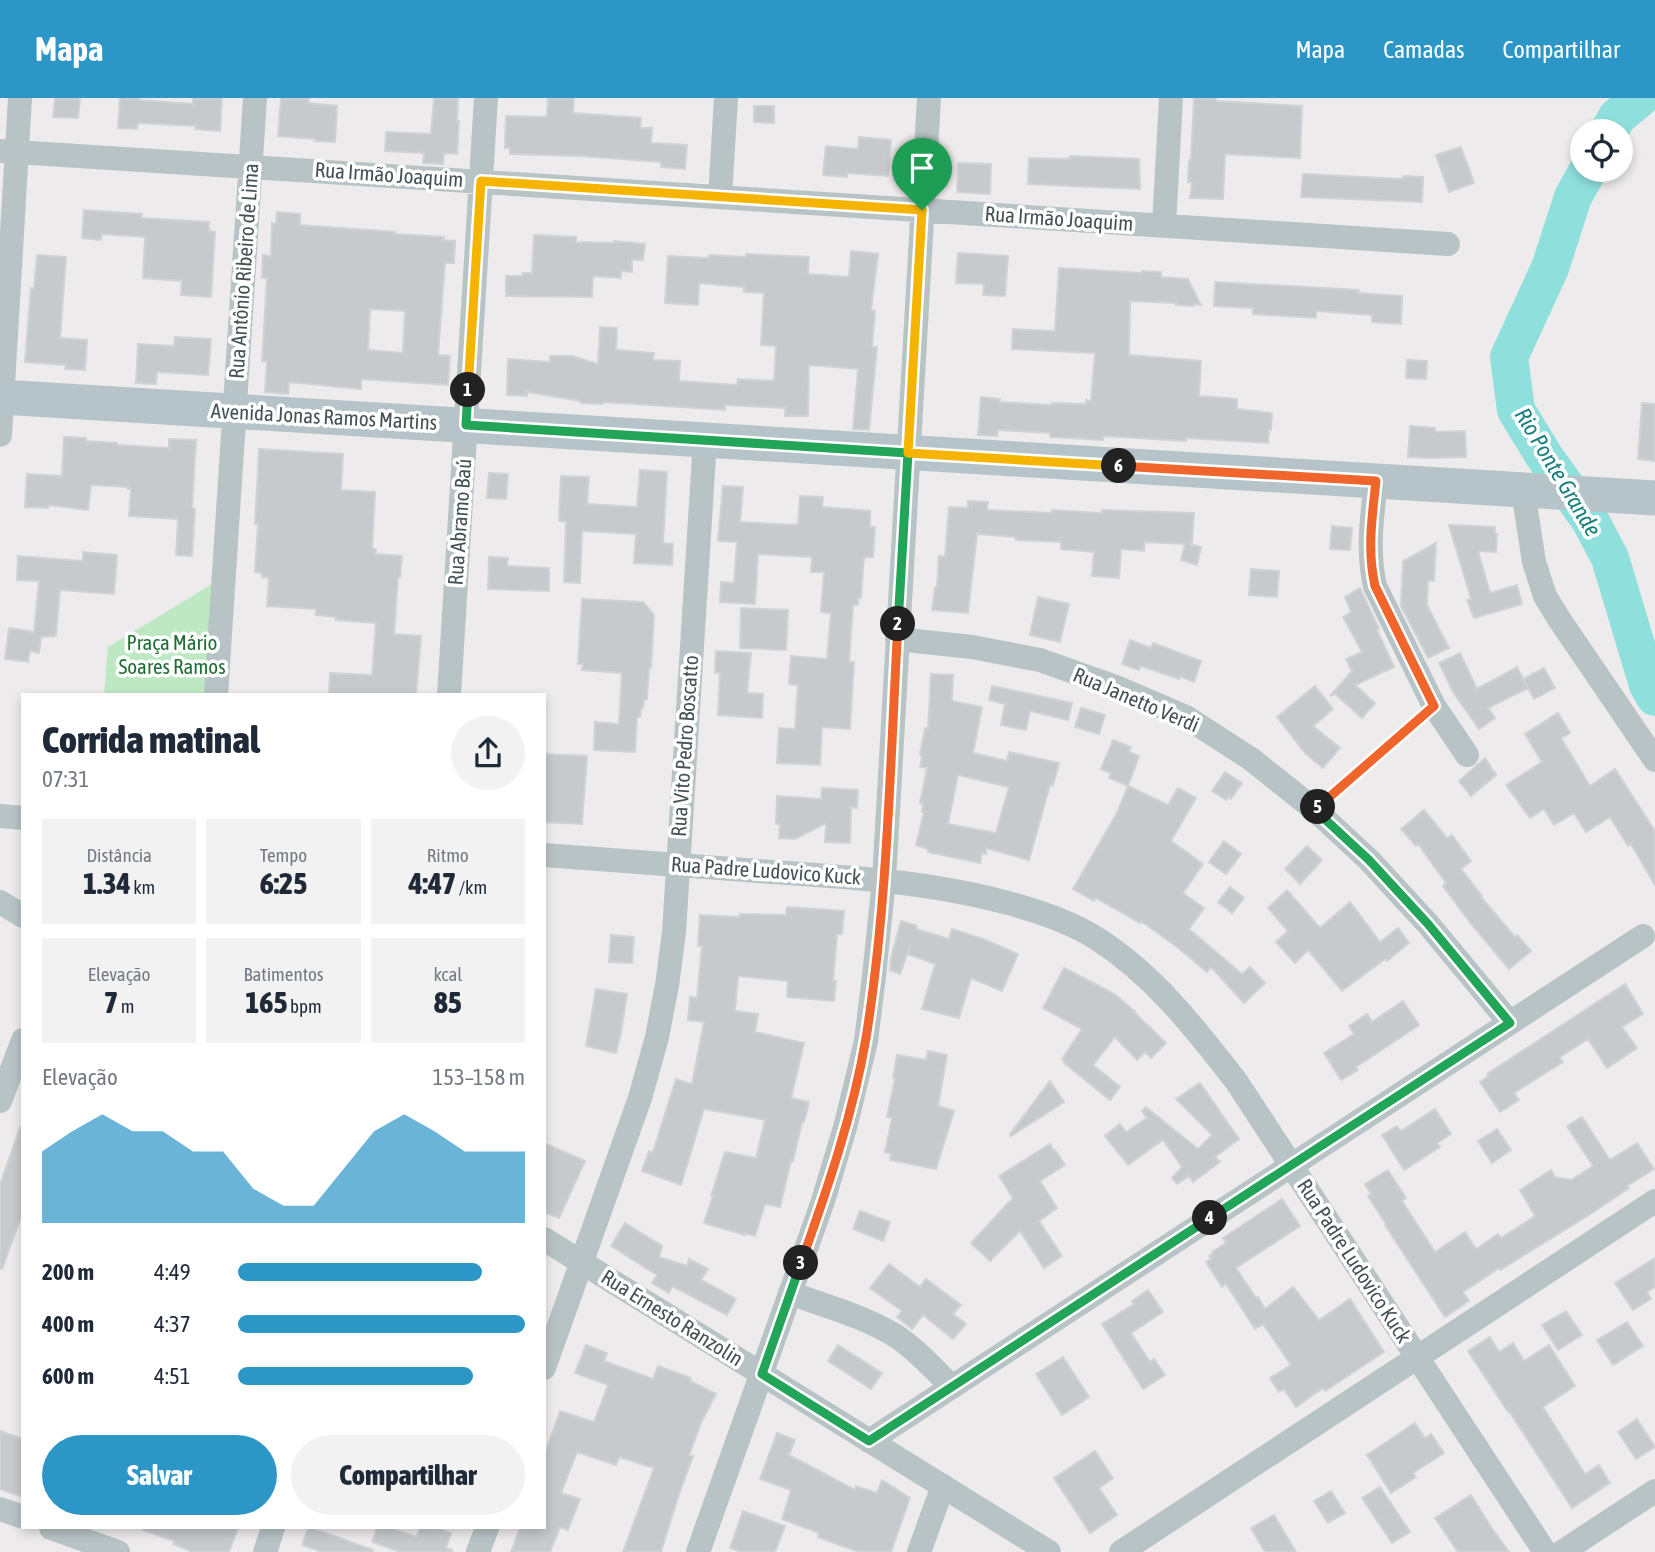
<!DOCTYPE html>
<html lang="pt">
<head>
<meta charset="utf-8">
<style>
  :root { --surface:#fff; --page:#f2f2f3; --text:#1f2937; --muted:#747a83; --accent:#2c97c7 }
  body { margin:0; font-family:"Asap Condensed",sans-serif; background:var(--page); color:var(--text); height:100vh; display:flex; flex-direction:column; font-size:26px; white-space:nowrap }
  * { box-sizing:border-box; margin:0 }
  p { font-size:23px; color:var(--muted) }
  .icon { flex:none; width:38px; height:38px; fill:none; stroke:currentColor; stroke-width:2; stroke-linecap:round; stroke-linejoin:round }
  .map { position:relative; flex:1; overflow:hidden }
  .sheet { position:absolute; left:21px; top:595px; width:525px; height:836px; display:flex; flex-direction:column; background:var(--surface); border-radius:0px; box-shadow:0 4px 10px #0003 }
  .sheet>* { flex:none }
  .tools { position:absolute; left:1570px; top:21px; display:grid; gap:14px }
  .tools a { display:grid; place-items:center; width:63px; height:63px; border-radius:50%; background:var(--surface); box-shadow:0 4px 10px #0003; font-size:35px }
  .pin { position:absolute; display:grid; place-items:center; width:60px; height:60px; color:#fff; margin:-72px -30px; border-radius:50% 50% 50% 0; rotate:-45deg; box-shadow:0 0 7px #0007 }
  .pin .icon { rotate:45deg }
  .km { position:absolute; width:35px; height:35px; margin:-18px; border-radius:50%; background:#222; color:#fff; font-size:19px; line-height:35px; text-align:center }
  .round { display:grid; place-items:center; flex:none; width:74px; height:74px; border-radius:37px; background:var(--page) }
  .overview { display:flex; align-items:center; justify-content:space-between; height:119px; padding:0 21px }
  h1 { font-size:38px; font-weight:800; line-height:52px }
  .metrics { display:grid; grid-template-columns:repeat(3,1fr); gap:10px; height:119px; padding:7px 21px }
  .metrics div { display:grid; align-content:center; border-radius:0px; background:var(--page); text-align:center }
  .metrics b { font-size:30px; font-weight:800 }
  .metrics small { font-size:19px; font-weight:400 }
  .metrics p { font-size:19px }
  .chart { height:196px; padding:14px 21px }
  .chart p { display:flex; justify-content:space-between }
  .chart svg { width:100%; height:126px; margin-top:7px; fill:var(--accent); opacity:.7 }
  .button { display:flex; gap:14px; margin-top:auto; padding:14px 21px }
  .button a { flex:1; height:80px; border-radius:42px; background:var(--accent); color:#fff; font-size:28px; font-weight:800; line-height:80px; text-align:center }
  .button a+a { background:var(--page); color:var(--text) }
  ul { padding:0 21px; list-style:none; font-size:23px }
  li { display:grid; grid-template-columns:112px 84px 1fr; align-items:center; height:52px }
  li i { height:18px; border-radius:9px; background:var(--accent) }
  header { display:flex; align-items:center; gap:42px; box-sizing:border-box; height:98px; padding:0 35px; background:var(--accent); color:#fff }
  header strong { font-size:33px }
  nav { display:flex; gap:38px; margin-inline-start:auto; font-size:24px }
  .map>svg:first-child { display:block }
</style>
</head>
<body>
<header>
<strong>Mapa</strong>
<nav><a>Mapa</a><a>Camadas</a><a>Compartilhar</a></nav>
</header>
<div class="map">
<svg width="1655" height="1454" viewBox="0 0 1655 1454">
  <rect width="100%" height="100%" fill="#eeebec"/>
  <path fill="#bde8c3" d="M217 483 209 597H104L108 549Z"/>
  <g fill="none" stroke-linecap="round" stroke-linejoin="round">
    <path stroke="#8fe0dd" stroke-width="38" d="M1609 33 1617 19 1640 0
      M1588 72 1573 99 1550 170 1509 259 1516 312 1544 358 1590 422 1610 460 1648 587 1655 599"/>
  </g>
  <path fill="#c6cacd" stroke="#d0d3d6" stroke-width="2" fill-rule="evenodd" d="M55 0H80L78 20 53 19Z
    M120 0H139V2L193 6V0H222L220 33 195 31 196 28 138 25 137 31 118 30Z
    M281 0H309L308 5 337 8 335 44 315 43 316 41 278 38Z
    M434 0H458L457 23H459L457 56 444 55 443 66 423 65 424 55 385 53 386 34 431 36Z
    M548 0H574L573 15 641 20 640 30H652L651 45 687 47 685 71 661 69V64L582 58 510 56V50H505L506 18 547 19Z
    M1194 0H1216V3L1302 8 1300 60 1225 56 1223 101 1190 100 1192 84H1188L1189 62H1191Z
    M754 8H774V25L754 24Z
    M859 39 891 42 888 78 847 75V79L823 77 826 48 858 51Z
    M1461 49 1474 85 1449 94 1436 57Z
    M1070 58 1139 61 1140 91 1028 86 1029 60 1070 61Z
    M958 65 991 66 990 96 957 94Z
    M1303 76 1403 81V78L1423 79 1422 104 1301 99Z
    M84 112 142 116 141 120 209 124V133L215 134 211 199 181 197 182 183 143 180 145 139 102 136 101 142 82 140Z
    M277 114 300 116V127L395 134V136L444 139 443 142 455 143 454 165H445L438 257 450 258 448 287 361 281V291L289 284 288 296 265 294 267 263H262L267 180H262L263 157 271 158 272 125 276 126ZM370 211 405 213 403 255 368 252Z
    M534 137 576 139V144L614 145V143L645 146 643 162H632V174L621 173V180L593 178 592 199 506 198V178H523V175H532Z
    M851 153 878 156 871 212 875 213 872 249H877L869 332 853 331 858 271 848 270 809 267 808 318H785V310L725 307V312L603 304V306L581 305V303L527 294V298L507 297 508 261 550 264V258H572L598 266 600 229 617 230 616 252 654 255 653 262 680 263 679 283 737 287 738 281 774 283 776 248 761 247 764 195 744 194V189L699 185 698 207 665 205 668 158 709 160V157L746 159V156L809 159 808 176 849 179Z
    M958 155 1008 158 1005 198 983 197 984 186 956 185Z
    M37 157 66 159 60 240 87 242 85 272 65 271 66 267 25 264 31 190H34Z
    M1059 170 1142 175V173L1161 174V179L1188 181 1201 207 1194 206V208L1176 207V205L1130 203 1129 257 1201 263 1199 298 1237 301V311L1272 315 1271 332H1269L1268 345 1186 340V343L1103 338V342L1050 339V335L998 332 997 338 978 337 981 299 1000 301 999 304 1052 307V305L1086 306V302L1091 303 1095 255 1012 251 1013 231 1055 233Z
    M1215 184 1359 192 1358 195 1402 198 1401 226 1372 224V217L1316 213V220L1253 216V210L1214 208Z
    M175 239 211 241 208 277 157 274 156 286 136 285 138 246 174 248Z
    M1407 262 1427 263 1426 281 1406 280Z
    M1642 305 1655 306V363L1638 361Z
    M1410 328 1435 330V334L1465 333 1466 359 1430 360 1408 359Z
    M64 339 86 340V343L117 345V347L169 350V341L196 342 192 410 195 411 192 458 176 457 178 421 129 418 131 391H128V389L91 387 88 412 49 407 48 410 25 409 27 376 62 378Z
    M259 351 343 356 341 392 375 394 372 451H376L375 456 402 458 400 479H398L394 536 421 538 416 597H329L330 575 372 577 376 525 336 522V519L316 517V511L267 508 269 480 262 479V475L255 474 258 426H255Z
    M640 372 667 374 663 445 673 446 672 467 634 465 636 436 582 433 580 485 564 484 566 424 559 423 561 378 589 379 587 406 637 409Z
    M489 375 508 376 506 401 487 400Z
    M723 388 743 389 740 424 798 427 800 398 823 399 822 409 870 413V429H875L873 459H864L861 500H858V507H853L849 564H854L850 631 822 629 820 667 777 665 779 630 795 631 798 587 789 586 791 558 827 561 831 515 821 514 824 474H811L812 459 758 456 755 506 720 504 721 484 734 485 737 444 718 443Z
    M968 403 988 404 987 412 1052 415V412L1101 415 1102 412 1194 415 1192 446H1189L1201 449 1197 467 1181 462 1185 446 1145 444 1144 453 1121 451 1119 480 1092 478 1094 454 1061 451V444L1016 442V439L977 436 968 515 932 512 935 489H937L939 458 945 459 949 409 968 410Z
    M1449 427 1495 429V436H1497L1496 454 1478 453 1490 495 1517 487 1522 506 1474 520 1467 502 1471 501Z
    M1332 428 1352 430 1350 452 1330 451Z
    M1436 445 1434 483 1428 482 1427 507 1449 550 1428 560 1401 508 1403 463Z
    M83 454 117 457 114 496 60 492 56 538 41 539 39 555 30 553 28 564 5 561 9 530 34 534 39 483 17 482 18 458 83 463Z
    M489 459 508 460 507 468 549 470V493L488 491Z
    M1251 471 1279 473 1277 499 1249 497Z
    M1360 490 1379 531 1377 532 1394 569 1355 587 1375 605 1362 620 1335 596 1330 598 1352 573 1346 561 1362 554 1343 519 1351 514 1345 499Z
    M1038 499 1069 506 1060 544 1030 537Z
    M582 501 643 504 654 517 651 570H649L647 601H644L643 610H641L640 619H637L635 654 594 652 595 624 619 626 622 575 582 572 583 566H578Z
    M741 510 788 512 786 552 740 550Z
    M1130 542 1151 550 1153 545 1201 563 1194 584 1180 578 1179 581 1141 568 1139 572 1122 566Z
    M716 553 751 555 747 595 763 596 762 620 718 617 720 575H715Z
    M1460 555 1477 591 1517 569 1528 590 1488 610 1495 620 1479 631 1453 594 1439 565Z
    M1544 570 1555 590 1534 601 1523 581Z
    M931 576 953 577 952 603 982 609 973 655 1007 663 1009 654 1059 665 1053 688 1050 687 1029 762 986 750V756L982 755 980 765 928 754V751L916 747 924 714H922L923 705H920L927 670 920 669 922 659 920 656 925 630 928 631ZM958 677 1009 689 996 735 948 726Z
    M992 588 1072 605 1068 622 1030 613 1026 632 1001 627 1005 606 989 602Z
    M1315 588 1333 611 1313 628 1340 650 1323 670 1306 656 1277 619Z
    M1081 610 1105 617 1099 636 1075 629Z
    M1558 615 1570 635 1561 640 1590 688 1615 671 1655 733V787L1631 746 1628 748 1610 719 1586 734 1574 715 1554 727 1544 711 1530 720 1506 687 1542 664 1525 636Z
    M1113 642 1131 649 1129 654 1139 658 1128 688 1109 680 1111 675 1101 671Z
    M544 656 587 658 582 726 544 724Z
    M1485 660 1496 677 1471 698 1459 683Z
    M1225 674 1242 685 1231 701 1228 699 1226 702 1212 693Z
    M1128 688 1168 707 1178 690 1196 700 1171 743 1203 766 1183 795 1204 810 1189 831 1242 876 1250 869 1265 885 1244 905 1211 869 1207 874 1177 849 1141 823 1140 825 1096 800 1094 803 1073 791 1117 715Z
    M822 690 858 692 857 710 851 709 850 745 825 744 826 725 795 741 779 740 780 726H776L777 698 821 701Z
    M1424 712 1447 740 1452 737 1471 763 1461 771 1482 798 1481 799 1515 839 1517 837 1531 853 1509 871 1472 827 1443 788 1446 785 1418 746 1416 748 1401 731Z
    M1224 743 1241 756 1226 776 1209 764Z
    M1307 748 1322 762 1300 786 1285 771Z
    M1230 789 1244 800 1232 815 1218 804Z
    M1287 792 1320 830 1350 804 1380 844 1398 830 1409 845 1387 863 1385 861 1342 893 1308 852 1295 865 1276 844 1288 833 1268 810Z
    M787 809 844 813 842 836H837L833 883H836L834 903 787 899 788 883 738 878 735 913 758 916 755 934 804 945 791 1000 809 1004 804 1024H802L793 1063 791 1062 780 1109 765 1106 755 1138 745 1135V1137L704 1125 713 1098H711L725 1054 756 1060 765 1022 704 1011 681 1087 642 1073 649 1053 653 1054 676 981 692 986 704 924 688 922 690 899 697 900 702 848H698L700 817 739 819 740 816 786 817Z
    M901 823 917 828 916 831 949 841 952 831 983 841 1018 856 1002 893 971 880 959 920 922 911 935 866 907 856 911 846 900 876 890 872 891 860Z
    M611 837 634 839 632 865 609 864Z
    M1064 870 1113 895 1135 913 1134 914 1166 945 1151 960 1145 954 1137 962 1115 939 1093 967 1120 989 1110 1002 1064 965 1065 964 1062 961 1082 931 1043 910Z
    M1625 886 1643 916 1622 929 1637 950 1607 970 1588 941 1560 959 1563 964 1514 995 1519 1002 1500 1014 1480 984 1489 978 1487 976Z
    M596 891 627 896 621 935 616 955 586 948Z
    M1403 903 1419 927 1356 969 1358 972 1341 982 1324 955 1354 936 1349 928 1367 916 1372 924Z
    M928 953 947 957 938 1008 954 1013 936 1071 890 1062 891 1056 885 1054 892 1020 887 1019 895 980H893L897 957 926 962Z
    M1050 983 1064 1004 1011 1038 1010 1036Z
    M1200 985 1239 1041 1215 1059 1220 1064 1193 1084 1189 1078 1177 1086 1172 1080 1182 1069 1163 1042 1128 1067 1105 1038 1120 1026 1126 1034 1147 1020 1142 1013 1146 1009 1198 1051 1212 1037 1176 1001Z
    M1435 1011 1451 1036 1437 1045 1440 1049 1404 1072 1382 1037 1397 1028 1401 1033Z
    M1582 1019 1610 1062 1637 1045 1654 1071 1627 1088 1629 1090 1589 1117 1500 1172 1499 1170 1463 1194 1469 1203 1445 1219 1385 1127 1386 1126 1368 1098 1371 1096 1365 1086 1388 1072 1406 1100 1402 1103 1435 1154 1465 1134 1476 1151 1498 1136 1501 1140 1535 1118 1520 1092 1551 1072 1555 1079 1571 1082 1593 1068 1567 1028Z
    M20 1029 23 1030V1114L2 1171 0 1170V1087Z
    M1497 1031 1511 1052 1492 1065 1478 1043Z
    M544 1045 585 1063 559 1120 544 1114Z
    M1050 1046 1054 1053 1055 1052 1065 1067 1040 1083 1057 1110 1039 1123 1062 1158 1044 1170 1020 1133 990 1163 971 1145 1013 1100 999 1078Z
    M1282 1101 1300 1128 1236 1170 1256 1200 1258 1199 1265 1211 1293 1189 1319 1222 1350 1201 1384 1254 1325 1293 1323 1290 1296 1309 1284 1291 1279 1294 1270 1280 1291 1267 1263 1226 1255 1231 1226 1186 1222 1189 1206 1164 1211 1161 1209 1158 1213 1156 1212 1154 1226 1145 1223 1140Z
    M860 1113 890 1124 883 1143 853 1131Z
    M625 1125 662 1148 659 1159 687 1168 689 1161 708 1171 701 1182 736 1201 727 1217 672 1188 669 1195 652 1185 657 1177 611 1148Z
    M1655 1160V1189L1647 1194 1651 1201 1633 1212 1615 1185Z
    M889 1166 920 1189 926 1181 961 1207 953 1216 966 1226 953 1241 923 1217 912 1231 897 1219 902 1213 870 1190Z
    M1148 1192 1163 1214 1131 1235 1150 1264 1154 1261 1165 1277 1143 1291 1102 1226 1134 1206 1132 1203Z
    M1566 1213 1582 1237 1558 1252 1542 1227Z
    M1627 1224 1643 1248 1613 1267 1597 1242Z
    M1490 1239 1499 1254 1513 1245 1524 1263 1549 1247 1575 1288 1543 1309 1585 1376 1599 1367 1610 1385 1572 1410 1509 1313 1508 1314 1468 1253Z
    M586 1247 607 1255 604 1263 653 1281 658 1268 691 1280 690 1283 716 1296 701 1325 689 1357 693 1358 679 1396 661 1454H623L654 1370 619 1359 616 1367 577 1354 561 1395 580 1401 568 1432 560 1429 550 1454H511L520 1430H544V1358L560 1313 594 1324 608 1287 575 1275Z
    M838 1247 882 1275 871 1291 828 1263Z
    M1063 1259 1089 1299 1062 1317 1036 1276Z
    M1637 1321 1655 1349 1636 1361 1618 1334Z
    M1415 1325 1425 1340 1431 1336 1444 1355 1413 1375 1416 1379 1391 1395 1367 1357Z
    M0 1333 23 1341V1399L0 1391Z
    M777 1335 795 1342 789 1357 855 1392 856 1388 877 1395 882 1382 910 1400 891 1454H859L818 1439 819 1435 782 1421 791 1392 760 1381Z
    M1095 1353 1113 1380 1099 1390 1117 1417 1090 1435 1054 1380Z
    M1380 1389 1410 1434 1392 1445 1362 1400Z
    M1331 1393 1345 1415 1328 1425 1314 1403Z
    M1471 1397 1493 1432 1509 1454H1458L1435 1420Z
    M743 1413 785 1428 775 1454H742L730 1450Z
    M1274 1417 1296 1454H1265L1251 1430Z
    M143 1430H238L229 1454H193L173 1446 174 1443 143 1432Z
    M308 1430H312L373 1452V1454H322L302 1447Z
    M377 1430H391L416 1439 420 1430H438L451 1435 446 1450 452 1452V1454H400L372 1444Z"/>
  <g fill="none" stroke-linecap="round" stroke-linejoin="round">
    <path stroke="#79c28c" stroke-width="3.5" stroke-dasharray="5 3.5" stroke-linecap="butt" d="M1332 696 1416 623"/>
    <path stroke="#b8c3c6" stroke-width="24" d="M0 53 1448 146
      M720 99 726 0
      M1164 127 1171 0
      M0 337 20 0
      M1376 383C1372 419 1367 453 1375 488L1434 608 1467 657
      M1523 392 1534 464 1545 498 1559 521 1655 662
      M897 541 972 549 1040 562 1116 589 1186 619 1251 661 1315 712 1369 762 1428 826 1510 925
      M216 597 255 0
      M449 597 486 0
      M0 718 23 720
      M544 757C620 763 696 768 772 774 851 779 930 784 1008 805 1038 813 1069 823 1096 840 1154 877 1194 929 1236 983L1545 1454
      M0 804 23 818
      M0 1003 23 942
      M544 1141 1049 1454
      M790 1195C825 1208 864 1218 896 1238 917 1252 934 1271 952 1289
      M544 1270 640 1000 657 939 667 887 674 834 705 342
      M869 1343 1643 838
      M0 1411 23 1419
      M51 1430 118 1454
      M265 1454 273 1430
      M478 1454 487 1430
      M698 1454 823 1103 846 1026 866 943 874 878 884 782 929 0
      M919 1454 943 1388
      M1121 1454 1655 1103
      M1562 1454 1655 1393"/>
    <path stroke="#b6c4c9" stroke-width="35" d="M0 299 1655 400"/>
  </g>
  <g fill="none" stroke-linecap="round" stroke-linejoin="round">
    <g stroke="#fff" stroke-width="14">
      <path id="split-1" d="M468 292 481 83 922 112"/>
    </g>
    <g stroke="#fff" stroke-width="14">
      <path id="split-2" d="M468 292 466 327 908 355 898 526"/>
    </g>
    <g stroke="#fff" stroke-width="14">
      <path id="split-3" d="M801 1165C827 1092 853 1017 866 940 888 804 890 664 898 526"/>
    </g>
    <g stroke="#fff" stroke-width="14">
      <path id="split-4" d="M801 1165 762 1276 869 1343 1210 1120"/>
    </g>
    <g stroke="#fff" stroke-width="14">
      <path id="split-5" d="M1210 1120 1510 925 1428 826 1369 762 1315 712 1318 709"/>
    </g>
    <g stroke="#fff" stroke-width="14">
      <path id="split-6" d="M1119 368 1376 383C1372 419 1367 453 1375 488L1434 608 1318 709"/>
    </g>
    <g stroke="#fff" stroke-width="14">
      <path id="split-7" d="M922 112 908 355 1119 368"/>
    </g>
    <use href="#split-1" stroke="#f5b400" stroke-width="9"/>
    <use href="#split-2" stroke="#22a559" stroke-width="9"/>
    <use href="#split-3" stroke="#f0652b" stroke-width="9"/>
    <use href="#split-4" stroke="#22a559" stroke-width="9"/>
    <use href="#split-5" stroke="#22a559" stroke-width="9"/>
    <use href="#split-6" stroke="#f0652b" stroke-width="9"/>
    <use href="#split-7" stroke="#f5b400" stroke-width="9"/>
  </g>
  <g text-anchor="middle" stroke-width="7" stroke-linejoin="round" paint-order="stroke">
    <g font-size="21" fill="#465356" stroke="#fff">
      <text transform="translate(389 77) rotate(4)" y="7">Rua Irmão Joaquim</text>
      <text transform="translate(1059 121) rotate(4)" y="7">Rua Irmão Joaquim</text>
      <text transform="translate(244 173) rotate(-86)" y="7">Rua Antônio Ribeiro de Lima</text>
      <text transform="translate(324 319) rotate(3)" y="7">Avenida Jonas Ramos Martins</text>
      <text transform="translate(460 424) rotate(-86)" y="7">Rua Abramo Baú</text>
      <text transform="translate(1136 602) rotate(23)" y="7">Rua Janetto Verdi</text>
      <text transform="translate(685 648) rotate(-86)" y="7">Rua Vito Pedro Boscatto</text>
      <text transform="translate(766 773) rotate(4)" y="7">Rua Padre Ludovico Kuck</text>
      <text transform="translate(1354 1163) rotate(57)" y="7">Rua Padre Ludovico Kuck</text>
      <text transform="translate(672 1220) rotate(32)" y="7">Rua Ernesto Ranzolin</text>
    </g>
    <g font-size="21" fill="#206e33" stroke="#fff">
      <text x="172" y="552">Praça Mário<tspan x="172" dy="24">Soares Ramos</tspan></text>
    </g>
    <g font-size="23" font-style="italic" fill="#1a807c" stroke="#fff">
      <text transform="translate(1558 374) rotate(59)" y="8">Rio Ponte Grande</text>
    </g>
  </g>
</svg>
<div class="tools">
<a><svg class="icon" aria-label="locate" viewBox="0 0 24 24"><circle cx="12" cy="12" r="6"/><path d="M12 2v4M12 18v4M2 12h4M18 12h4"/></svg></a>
</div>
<div class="pin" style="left:922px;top:112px;background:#1e9e55"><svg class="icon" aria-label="arrive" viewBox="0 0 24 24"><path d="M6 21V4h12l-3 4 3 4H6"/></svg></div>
<b class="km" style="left:468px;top:292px">1</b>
<b class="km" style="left:898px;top:526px">2</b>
<b class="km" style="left:801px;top:1165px">3</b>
<b class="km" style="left:1210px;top:1120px">4</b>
<b class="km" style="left:1318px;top:709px">5</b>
<b class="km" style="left:1119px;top:368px">6</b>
<section class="sheet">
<div class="overview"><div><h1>Corrida matinal</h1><p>07:31</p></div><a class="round"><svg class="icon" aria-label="share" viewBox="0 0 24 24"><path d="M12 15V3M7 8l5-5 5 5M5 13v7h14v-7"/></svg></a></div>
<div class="metrics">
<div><p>Distância</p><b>1.34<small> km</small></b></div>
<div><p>Tempo</p><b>6:25</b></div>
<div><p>Ritmo</p><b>4:47<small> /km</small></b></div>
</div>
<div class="metrics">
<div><p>Elevação</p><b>7<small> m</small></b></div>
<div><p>Batimentos</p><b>165<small> bpm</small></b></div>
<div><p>kcal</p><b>85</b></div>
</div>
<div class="chart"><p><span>Elevação</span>153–158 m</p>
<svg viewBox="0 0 160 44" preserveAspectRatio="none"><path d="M0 44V19L10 12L20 6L30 12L40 12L50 19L60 19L70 32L80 38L90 38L100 25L110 12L120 6L130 12L140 19L150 19L160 19V44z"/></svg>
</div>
<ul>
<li><b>200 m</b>4:49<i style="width:85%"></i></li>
<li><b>400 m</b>4:37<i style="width:100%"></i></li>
<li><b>600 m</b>4:51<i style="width:82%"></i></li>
</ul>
<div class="button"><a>Salvar</a><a>Compartilhar</a></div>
</section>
</div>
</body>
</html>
